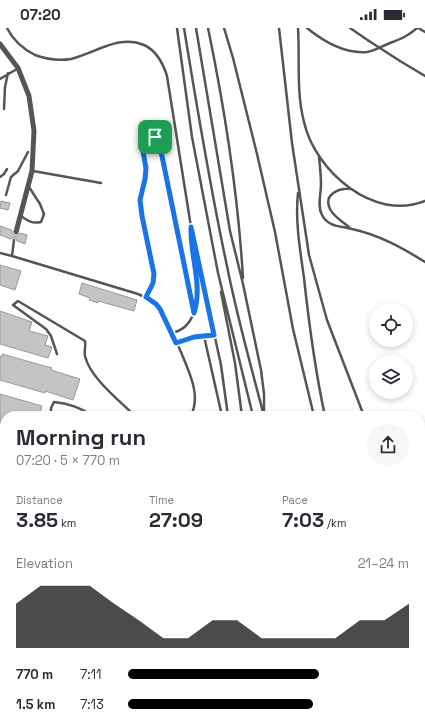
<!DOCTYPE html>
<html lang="en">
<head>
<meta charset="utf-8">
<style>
  :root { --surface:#fff; --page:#f7f7f7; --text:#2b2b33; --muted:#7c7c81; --accent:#000 }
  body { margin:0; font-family:"Space Grotesk",sans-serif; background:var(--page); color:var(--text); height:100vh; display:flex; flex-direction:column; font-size:15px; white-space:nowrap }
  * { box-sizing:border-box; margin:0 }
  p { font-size:13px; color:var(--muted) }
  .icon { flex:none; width:22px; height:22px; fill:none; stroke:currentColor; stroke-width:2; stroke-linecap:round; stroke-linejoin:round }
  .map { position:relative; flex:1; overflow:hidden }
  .drawer { position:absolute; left:0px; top:383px; width:425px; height:316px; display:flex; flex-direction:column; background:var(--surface); border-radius:16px 16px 0 0; box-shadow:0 2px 6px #0003 }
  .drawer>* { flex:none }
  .fabs { position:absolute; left:369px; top:275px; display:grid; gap:8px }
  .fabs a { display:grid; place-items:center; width:44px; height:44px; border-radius:50%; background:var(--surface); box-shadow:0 2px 6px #0003; font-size:20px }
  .pin { position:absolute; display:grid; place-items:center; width:34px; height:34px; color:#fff; margin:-17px; border-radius:8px; box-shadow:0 2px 6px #0006 }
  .round { display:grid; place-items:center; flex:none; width:42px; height:42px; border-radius:21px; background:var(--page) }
  .overview { display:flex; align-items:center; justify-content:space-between; height:68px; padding:0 16px }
  h1 { font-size:22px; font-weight:700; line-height:30px }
  .figures { display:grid; grid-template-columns:repeat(3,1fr); gap:6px; height:68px; padding:4px 16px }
  .figures div { display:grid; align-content:center }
  .figures b { font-size:20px; font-weight:700 }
  .figures small { font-size:11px; font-weight:400 }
  .figures p { font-size:11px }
  .chart { height:112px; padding:8px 16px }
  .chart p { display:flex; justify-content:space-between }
  .chart svg { width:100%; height:72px; margin-top:4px; fill:var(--accent); opacity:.7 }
  ul { padding:0 16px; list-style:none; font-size:13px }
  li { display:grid; grid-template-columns:64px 48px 1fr; align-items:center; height:30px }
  li i { height:10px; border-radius:5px; background:var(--accent) }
  .status { display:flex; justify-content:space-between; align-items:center; height:28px; padding:0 20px; background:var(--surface); direction:ltr }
  .status svg { height:11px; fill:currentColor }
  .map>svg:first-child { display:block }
</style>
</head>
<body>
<div class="status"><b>07:20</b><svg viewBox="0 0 49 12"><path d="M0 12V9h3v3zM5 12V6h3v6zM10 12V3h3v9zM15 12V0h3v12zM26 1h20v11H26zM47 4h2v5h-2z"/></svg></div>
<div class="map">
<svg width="425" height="699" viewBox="0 0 425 699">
  <rect width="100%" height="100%" fill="#fff"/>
  <path fill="#c4c4c4" stroke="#999" d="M1 173 10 175 8 182 0 180Z
    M0 198 12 202V205L15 208H17L20 205 27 207 25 216 17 213 15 209 11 211 0 207Z
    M0 237 21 243 15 262 0 257Z
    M82 255 137 272 134 283 98 273V275L89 272 90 270 79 266Z
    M0 283 32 294 29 303 48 308 45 317 52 319 48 330 0 316Z
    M2 326 52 340 51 342 80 351 73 372 45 363V365L0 352V328L2 329Z
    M0 366 42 378 39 388H5V397L0 395Z
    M0 416 5 417V459L1 472H0Z"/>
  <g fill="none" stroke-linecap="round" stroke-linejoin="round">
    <path stroke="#555" stroke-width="2.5" d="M7 0C13 12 23 21 35 27 46 31 59 33 71 31 96 25 119 6 144 17 157 23 163 35 167 48L191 199 221 337 228 388
      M177 0 192 109 218 245 253 388
      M184 0C197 80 210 159 227 238 237 289 251 338 264 388
      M196 0 230 203 243 256 261 342 264 366V383
      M208 0C225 82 238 166 243 250
      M224 0 233 30 257 126 275 204 293 301 314 388
      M279 0 292 115 309 227 327 292 364 388
      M298 0C300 32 296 63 304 94 315 143 374 194 425 173
      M307 0C323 13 345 26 367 24 375 23 382 18 390 15 401 11 408 8 417 0
      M350 0 369 13
      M418 0 425 4
      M400 33 425 48
      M0 51 17 41
      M4 81 5 59 8 45
      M319 129C320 138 321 147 321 157 321 166 317 178 322 187 328 199 341 198 352 201 379 207 401 219 425 234
      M33 143 101 155
      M0 149 4 146 7 141
      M298 165C295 193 300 221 304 250 309 296 315 342 325 388
      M6 167 11 149 18 143 28 124
      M21 188C28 193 32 196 41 194L44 186 40 176 29 159
      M349 199C343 194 334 189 330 181 323 166 339 160 351 161
      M191 204C190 232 203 258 194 284
      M14 212 12 228 138 266C145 269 151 272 157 277 166 287 192 347 194 361 196 371 195 379 191 388
      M0 225 12 228
      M221 264 235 335 242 388
      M146 269 153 255 154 246C150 225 140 193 141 172 141 162 145 152 146 142 146 127 138 118 149 107L155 109 162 128 194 285C189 296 184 302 172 305
      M204 308 222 388
      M176 315 193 309 214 307
      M57 326 51 308 46 301 13 277 18 273 85 313C86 318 84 324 85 328 90 350 120 373 135 388
      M54 388 51 385V380L54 374C67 375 82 380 92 388
      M0 404 5 405
      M0 483 5 482
      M0 510 5 509
      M425 592 423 604 425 624
      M0 613 5 614
      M0 694 4 698 10 694
      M51 694 60 699
      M141 694 151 699
      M360 694 362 699
      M367 694 369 699
      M381 694 382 699
      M403 694 404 699
      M415 694 417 699"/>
    <path stroke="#555" stroke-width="5" d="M0 16 18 40 29 68 34 103 32 143 16 204
      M192 694 199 699"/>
    <path stroke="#555" stroke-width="2.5" d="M369 13 400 33"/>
  </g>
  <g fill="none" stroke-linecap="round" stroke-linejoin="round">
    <g stroke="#fff" stroke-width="8">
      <path id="route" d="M149 107 155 109 162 128 194 285C203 257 190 228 191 199L214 307 194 309 176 315 160 281 156 276 146 269 153 255 154 246 142 188 140 172 145 151 146 140 142 118 144 112Z"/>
    </g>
    <use href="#route" stroke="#1a73e8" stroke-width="5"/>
  </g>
</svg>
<div class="fabs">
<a><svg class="icon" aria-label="locate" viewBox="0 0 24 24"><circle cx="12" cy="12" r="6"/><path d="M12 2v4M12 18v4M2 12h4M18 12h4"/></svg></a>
<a><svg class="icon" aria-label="layers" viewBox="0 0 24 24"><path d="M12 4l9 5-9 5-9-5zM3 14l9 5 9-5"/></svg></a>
</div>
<div class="pin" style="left:155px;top:109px;background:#1e9e55"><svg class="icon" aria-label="arrive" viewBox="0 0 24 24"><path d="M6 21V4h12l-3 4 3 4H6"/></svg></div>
<section class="drawer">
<div class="overview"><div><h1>Morning run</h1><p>07:20 · 5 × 770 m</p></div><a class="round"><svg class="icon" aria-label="share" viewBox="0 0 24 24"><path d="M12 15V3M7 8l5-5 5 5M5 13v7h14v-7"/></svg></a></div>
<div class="figures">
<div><p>Distance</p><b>3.85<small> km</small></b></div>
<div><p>Time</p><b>27:09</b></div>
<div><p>Pace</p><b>7:03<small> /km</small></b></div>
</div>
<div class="chart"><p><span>Elevation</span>21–24 m</p>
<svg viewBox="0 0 160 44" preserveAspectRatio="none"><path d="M0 44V17L10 6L20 6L30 6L40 17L50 27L60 38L70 38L80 27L90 27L100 38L110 38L120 38L130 38L140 27L150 27L160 17V44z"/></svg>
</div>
<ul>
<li><b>770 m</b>7:11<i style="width:68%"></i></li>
<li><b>1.5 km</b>7:13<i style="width:66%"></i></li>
</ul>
</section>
</div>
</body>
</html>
